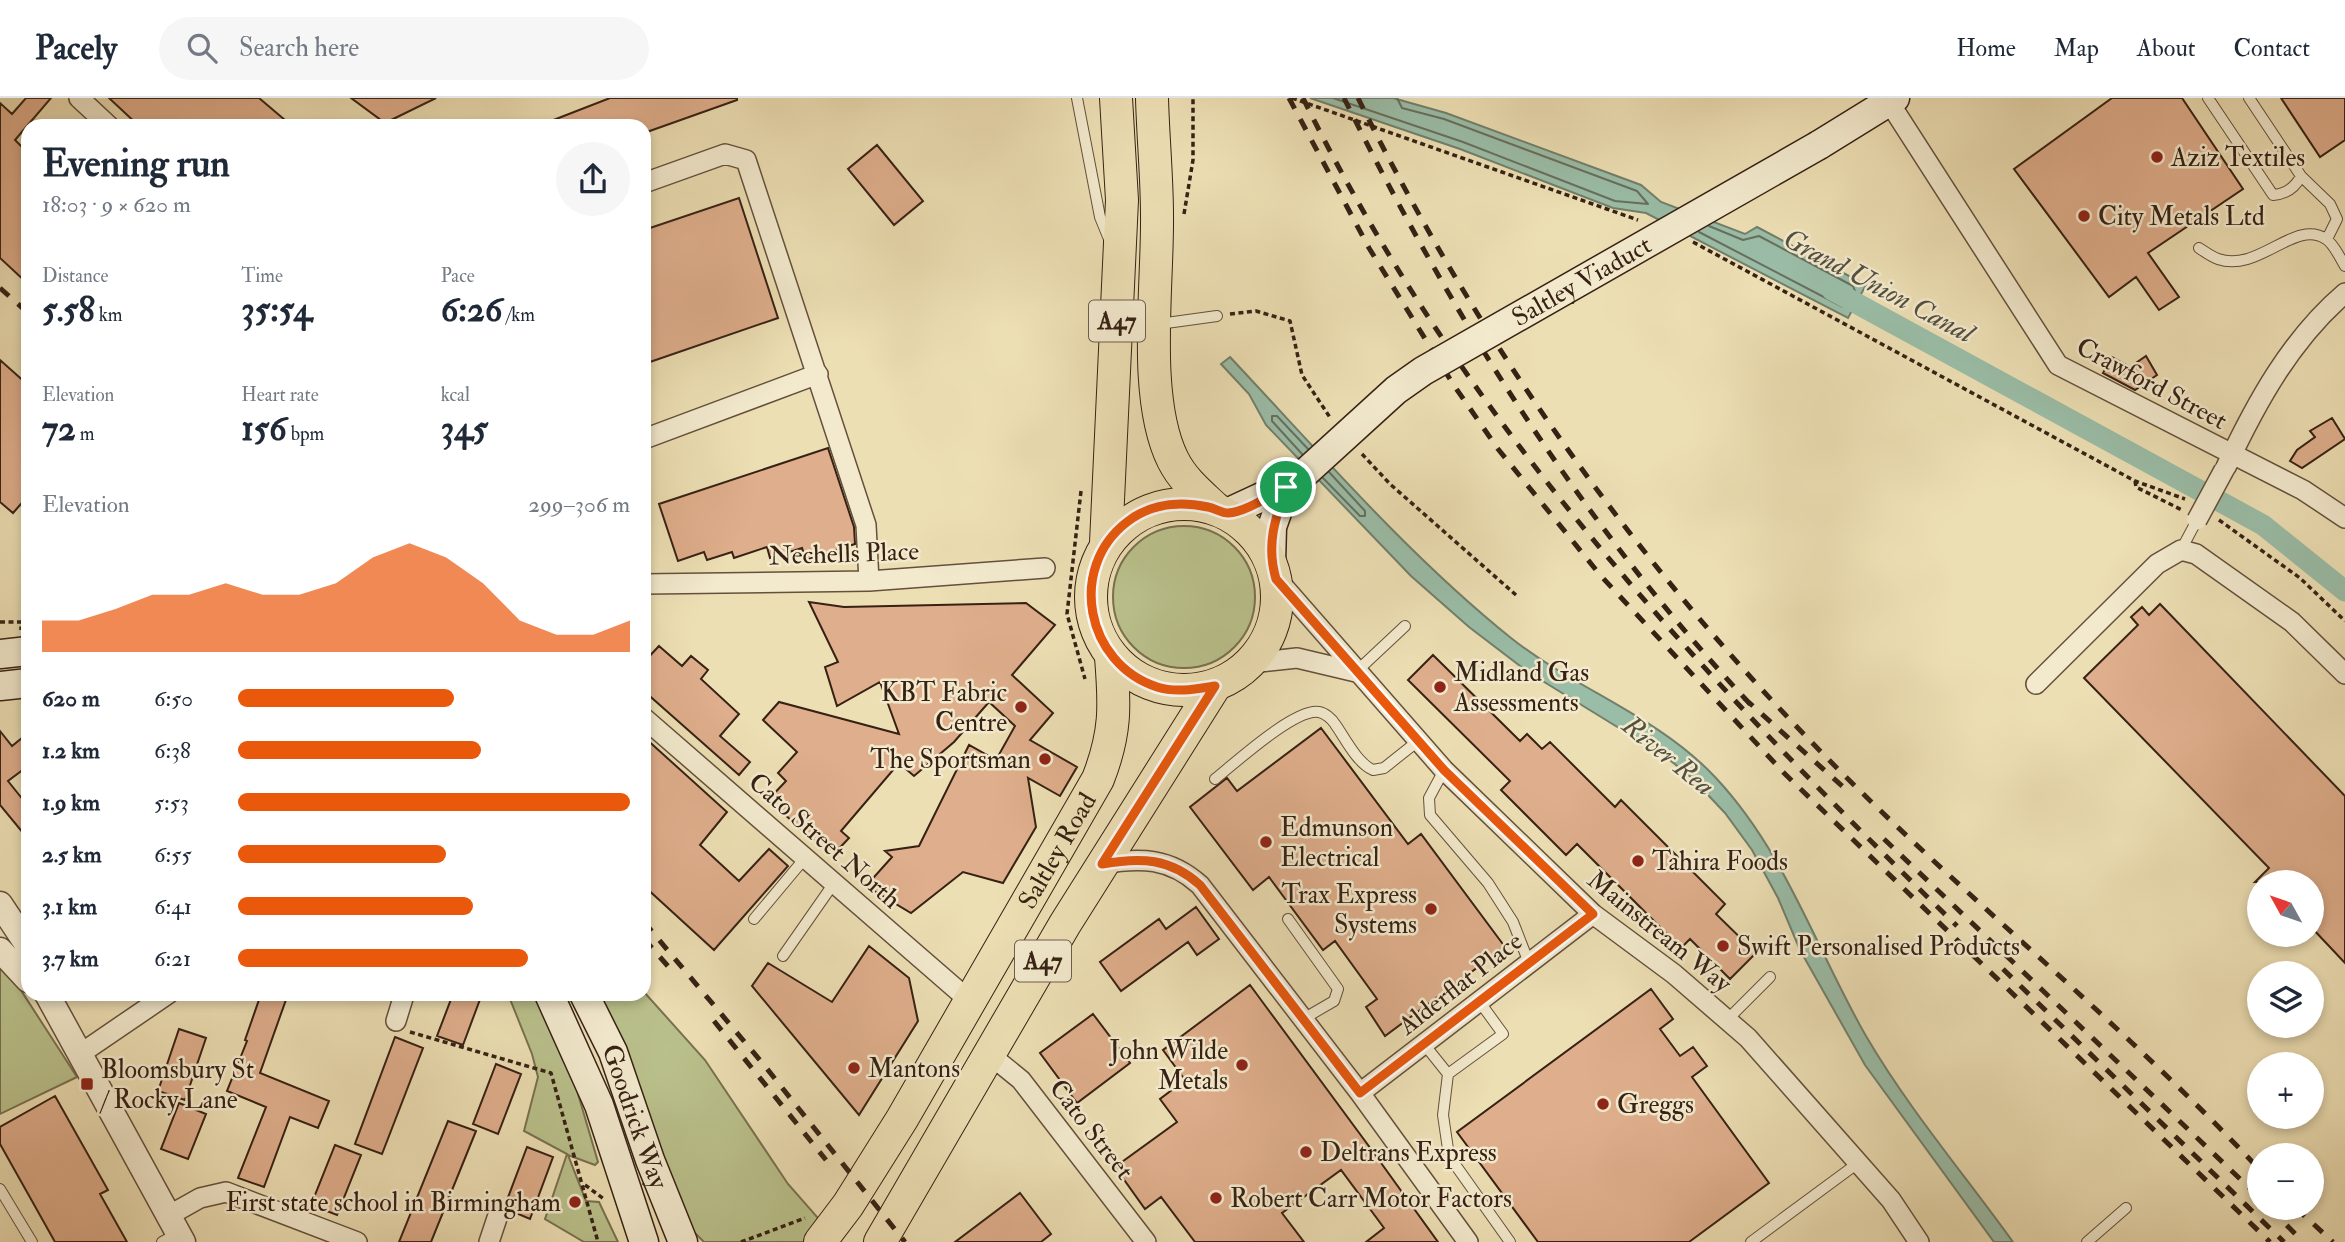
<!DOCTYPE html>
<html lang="en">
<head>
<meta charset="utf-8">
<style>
  :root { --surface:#fff; --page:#f6f6f7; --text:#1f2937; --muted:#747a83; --line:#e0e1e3; --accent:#ea580c }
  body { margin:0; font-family:"IM FELL Double Pica",serif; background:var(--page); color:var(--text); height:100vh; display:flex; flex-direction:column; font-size:26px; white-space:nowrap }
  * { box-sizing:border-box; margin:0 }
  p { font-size:23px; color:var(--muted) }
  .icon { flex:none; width:38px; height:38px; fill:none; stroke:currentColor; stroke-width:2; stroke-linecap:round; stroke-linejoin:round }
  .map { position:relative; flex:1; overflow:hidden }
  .panel { position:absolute; left:21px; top:21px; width:630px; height:882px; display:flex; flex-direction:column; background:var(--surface); border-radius:21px; box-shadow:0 4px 10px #0003 }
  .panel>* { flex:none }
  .needle { width:46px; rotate:310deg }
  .fabs { position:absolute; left:2247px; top:772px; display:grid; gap:14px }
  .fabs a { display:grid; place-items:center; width:77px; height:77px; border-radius:50%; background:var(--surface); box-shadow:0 4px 10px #0003; font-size:35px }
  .pin { position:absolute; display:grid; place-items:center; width:60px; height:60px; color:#fff; margin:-30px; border:4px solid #fff; border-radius:50%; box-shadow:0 2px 7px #0007 }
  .round { display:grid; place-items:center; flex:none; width:74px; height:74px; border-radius:37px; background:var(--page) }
  .summary { display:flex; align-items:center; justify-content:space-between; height:119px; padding:0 21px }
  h1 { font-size:38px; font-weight:700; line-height:52px }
  .stats { display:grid; grid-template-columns:repeat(3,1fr); gap:10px; height:119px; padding:7px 21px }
  .stats div { display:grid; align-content:center }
  .stats b { font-size:35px; font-weight:700 }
  .stats small { font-size:19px; font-weight:400 }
  .stats p { font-size:19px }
  .chart { height:196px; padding:14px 21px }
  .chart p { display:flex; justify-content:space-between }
  .chart svg { width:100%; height:126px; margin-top:7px; fill:var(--accent); opacity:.7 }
  ul { padding:0 21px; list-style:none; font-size:23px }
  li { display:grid; grid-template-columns:112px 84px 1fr; align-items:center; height:52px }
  li i { height:18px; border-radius:9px; background:var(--accent) }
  header { display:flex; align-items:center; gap:42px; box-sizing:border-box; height:98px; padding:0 35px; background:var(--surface); border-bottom:2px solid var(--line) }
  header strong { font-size:33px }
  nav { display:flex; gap:38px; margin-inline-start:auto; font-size:24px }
  .search { width:490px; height:63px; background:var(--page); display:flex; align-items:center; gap:18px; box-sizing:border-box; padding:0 24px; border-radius:38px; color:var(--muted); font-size:26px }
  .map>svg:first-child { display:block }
</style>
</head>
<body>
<header>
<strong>Pacely</strong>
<div class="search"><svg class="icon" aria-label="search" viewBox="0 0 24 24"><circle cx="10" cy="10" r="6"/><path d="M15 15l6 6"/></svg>Search here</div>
<nav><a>Home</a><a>Map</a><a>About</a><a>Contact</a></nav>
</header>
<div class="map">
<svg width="2345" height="1144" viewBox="0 0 2345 1144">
  <rect width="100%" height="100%" fill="#eddfb4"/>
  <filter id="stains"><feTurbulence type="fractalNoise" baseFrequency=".00286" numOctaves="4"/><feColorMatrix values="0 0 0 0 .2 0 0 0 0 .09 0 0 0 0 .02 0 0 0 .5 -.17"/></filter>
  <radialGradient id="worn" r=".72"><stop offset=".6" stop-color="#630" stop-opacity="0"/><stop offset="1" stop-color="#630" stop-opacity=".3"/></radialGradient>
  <path fill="#bac18c" stroke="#787150" stroke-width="2" d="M1113 499a71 71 0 1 1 142 0a71 71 0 1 1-142 0Z
    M0 867 13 880 77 979 0 1016Z
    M644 894 705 962 788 1086 818 1120 804 1144H704L692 1132 596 896Z
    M508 896H539L568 962 598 1064 595 1067 568 1057 586 1103 599 1104 618 1144H584L545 1121 567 1056 524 1033 538 979 532 956Z"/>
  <path fill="#9abda7" stroke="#727f6c" stroke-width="2" d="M1310 0H1393L1446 15 1641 87 1661 104 1745 136 1757 129 1866 187 1848 220 1646 115 1613 110 1460 51Z
    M1230 259C1320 355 1408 457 1511 540 1575 591 1658 618 1715 679 1785 753 1816 851 1866 938 1908 1010 1964 1076 2013 1144H1994L1865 967 1800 852 1778 800 1752 752 1725 715 1692 680 1666 659 1528 574 1469 529 1411 478 1266 327 1249 296 1221 266Z"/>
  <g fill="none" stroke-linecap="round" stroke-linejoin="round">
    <path stroke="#686f5e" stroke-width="2" d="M1333 0 1463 44 1615 103 1648 106 1637 93 1444 21 1402 10 1397 0
      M1699 134 1843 209 1847 208 1855 193 1853 188 1759 138 1743 142 1709 128
      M1302 356 1272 323V318H1277L1308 351
      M1323 380 1360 418H1365V413L1329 374"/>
    <path stroke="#9abda7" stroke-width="21" d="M1832 192 2263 427 2345 493"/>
  </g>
  <path fill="#dfae8c" stroke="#362114" stroke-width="2" d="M26 0H51L15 42 28 55V186L0 160V5L12 16Z
    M109 0H259L292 28H139Z
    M351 0H436L385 25Z
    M610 0H737V2L644 35V28H538Z
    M2112 0H2182L2243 91 2148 155 2179 199 2159 212 2136 179 2109 199 2014 71Z
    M2281 0H2345V42L2320 59Z
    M877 47 923 103 894 127 848 71Z
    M739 100 778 220 644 266V132Z
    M2146 258 2157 277 2135 292 2103 275 2112 259 2130 269Z
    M0 262 28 287V398L13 415 0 404Z
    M2332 320 2345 341 2302 370 2290 363 2297 352 2315 339 2310 333Z
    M828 350 854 429 855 446 806 462 802 450 770 460 767 449 734 460 732 454 707 462 704 454 678 463 659 406Z
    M809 504 844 509 1026 505 1055 527 1012 577 1053 615 1030 642 1077 669 1060 698 1028 680 1036 729 1003 785 963 774 911 815 866 788 892 759 885 753 919 748 969 647 996 662 1015 628 989 604 954 644 914 678 899 665 841 733 849 740 832 758 768 702 786 683 778 675 797 654 763 622 779 604 899 636 880 584 837 608 825 569 838 564Z
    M2160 506 2345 698V865L2312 830V784H2255L2269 770 2084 580 2138 527 2131 519 2142 509 2149 517Z
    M659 548 682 568 691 558 708 572 701 581 739 616 720 638 750 664 739 677 644 593V564Z
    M1433 557 1520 643 1527 636 1542 651 1550 644 1615 709 1621 702 1725 806 1716 816 1756 855 1730 881 1690 841 1681 850 1577 746 1566 757 1501 692 1510 683 1408 582Z
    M1321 630 1408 746 1421 736 1505 849 1385 938 1366 909 1377 901 1335 843 1323 852 1269 779 1253 792 1190 709 1227 680 1237 693Z
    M0 633 12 648 28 635V668L8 683 28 708V741L0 707Z
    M644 639 727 714 700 747 739 783 769 751 788 768 714 852 644 788Z
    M1196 809 1219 841 1197 857 1188 844 1121 893 1100 864 1159 821 1166 831Z
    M869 848 909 880 918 923 859 1017 752 888 768 865 832 904Z
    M1250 887 1371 1051 1438 1144H1366L1384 1130 1341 1072 1282 1115 1304 1144H1195L1161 1099 1145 1111 1115 1069 1177 1024 1160 1001 1185 982 1163 952Z
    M1651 891 1673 921 1660 931 1680 958 1693 949 1707 968 1692 979 1769 1085 1689 1144H1538L1457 1034Z
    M261 896H288L260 975 329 1003 318 1030 290 1019 264 1089 238 1080 266 1009 227 993 247 943 245 942Z
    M453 896H482L463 947 437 938Z
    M1093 916 1130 965 1077 1005 1040 955Z
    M179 931 206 940 185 1002 158 993Z
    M395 939 423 950 382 1056 355 1046Z
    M496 966 521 976 498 1036 473 1026Z
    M55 998 108 1092 100 1096 127 1144H55L0 1046V1029Z
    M179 1005 206 1016 188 1061 161 1051Z
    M448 1023 476 1033 431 1144H399Z
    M335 1047 361 1057 337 1117 311 1107Z
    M527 1049 553 1059 530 1121 504 1110Z
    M1020 1095 1051 1136 1041 1144H955Z"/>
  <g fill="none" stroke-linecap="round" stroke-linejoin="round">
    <g stroke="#64503c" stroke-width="12">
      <path id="service" d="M1077 0 1100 119 1109 141
        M2208 0 2273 97C2286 96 2295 90 2301 78
        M2249 0 2301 78 2330 106 2337 121 2327 141
        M2199 150C2205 154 2212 159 2218 161 2259 175 2295 120 2326 141 2334 146 2340 160 2345 168
        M1159 226 1217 218
        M2181 452 2197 422
        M1357 573 1405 528
        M1444 672 1429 700 1430 717 1488 785 1513 824 1529 865
        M1215 681C1235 665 1295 610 1319 614 1325 615 1332 621 1335 626 1345 640 1357 665 1373 672L1384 670 1418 643
        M754 821 805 760
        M1288 821 1338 891 1334 903 1303 921
        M783 858 834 785
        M1727 922 1770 879
        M1424 946 1448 976 1443 1017 1449 1058 1510 1144
        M1448 976 1503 936 1479 903
        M0 1091 32 1144
        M162 1144 178 1135
        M1751 1144 1858 1065
        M2087 1144 2126 1110"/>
    </g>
    <g stroke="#64503c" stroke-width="22">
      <path id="minor" d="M79 0 109 28
        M1889 4 2058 267 2303 392 2345 420
        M644 85 725 56 746 62 866 427 869 483
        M644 341 818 276
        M2226 369C2256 305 2291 241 2345 195
        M1276 480 1444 672 1593 816 1674 876 1748 940 1891 1102 1919 1144
        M644 486 869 483 1045 470
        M1251 565 1297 560 1356 574
        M2036 586 2157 466 2181 452 2196 456 2292 524 2345 576
        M644 620 971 904
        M1102 766C1141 759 1170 760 1200 787L1360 995 1468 1144
        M396 923 404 897 401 896
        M80 956 168 896
        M989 956 1021 982 1146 1144
        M1360 995 1593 816
        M168 1118 200 1100 226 1094 357 1144
        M489 1144 497 1120"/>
    </g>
    <g stroke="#64503c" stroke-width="27">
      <path id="tertiary" d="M0 806 28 848
        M0 852 28 882
        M47 896 183 1144"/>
    </g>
    <g stroke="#362114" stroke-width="31">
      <g id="secondary">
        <path d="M1819 47 1895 0"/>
        <path d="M1227 415 1294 384"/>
        <path d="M1271 464 1272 429 1286 389"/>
        <path d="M0 556 28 553"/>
        <path d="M0 588 28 585"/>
        <path d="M549 896 599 1007 644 1144"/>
        <path id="s1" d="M584 896 613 954 650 1062 683 1144"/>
      </g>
    </g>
    <g stroke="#362114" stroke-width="34">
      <g id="primary">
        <path d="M1152 0C1153 39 1157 79 1157 118 1158 187 1142 300 1173 362 1183 382 1199 395 1215 410"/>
        <circle cx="1184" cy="499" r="93"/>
        <path d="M1106 445 1122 102 1116 0"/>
        <path id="s2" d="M820 1144 848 1107 902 1021 1098 681C1116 635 1115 608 1111 559"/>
        <path d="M880 1144 1065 826 1215 588"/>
      </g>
    </g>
    <path stroke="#362114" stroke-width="3.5" stroke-dasharray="5 3.5" stroke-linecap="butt" d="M1292 0 1638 122
      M1184 116 1193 62V0
      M1693 144 2135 383 2185 401
      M1230 216 1256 213 1290 223 1302 277 1331 321
      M1362 356 1390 386 1516 497
      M2135 383 2136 389 2182 412
      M1081 393 1067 516 1085 581
      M2219 422 2300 480 2345 523
      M0 524H21V532
      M410 934 551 975 598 1144
      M585 1087 604 1101
      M741 1144 805 1120"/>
    <use href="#service" stroke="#f3eace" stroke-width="10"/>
    <use href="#minor" stroke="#f3eace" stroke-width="19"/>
    <use href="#tertiary" stroke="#f3eace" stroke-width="24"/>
    <use href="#secondary" stroke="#f3eace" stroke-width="28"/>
    <use href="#primary" stroke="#eddfb4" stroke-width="32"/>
    <path stroke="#362114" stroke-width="5" stroke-dasharray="12 12" stroke-linecap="butt" d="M1289 0 1369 150 1453 286 1498 351 1601 478 1784 675 2270 1144
      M1303 0C1463 326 1700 577 1957 828
      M1344 0C1453 220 1583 428 1751 607
      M1358 0C1479 246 1640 472 1833 666 1971 805 2125 928 2259 1071
      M0 190 28 215
      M1744 600 1851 696
      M1884 741 2259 1099
      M644 824 764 967 905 1144
      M644 841 674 875
      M2003 871 2284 1144
      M714 923 826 1062
      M2270 1110 2303 1144
      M2296 1110 2333 1144"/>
    <g stroke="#64503c" stroke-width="22" stroke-linecap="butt">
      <path id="minor-bridge" d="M2197 422 2224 372"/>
    </g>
    <g stroke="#362114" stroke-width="31" stroke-linecap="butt">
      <g id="secondary-bridge">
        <path id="s3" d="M1295 384 1396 292 1423 273 1819 47"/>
      </g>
    </g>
    <use href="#minor-bridge" stroke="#f3eace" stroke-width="19"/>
    <use href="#secondary-bridge" stroke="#f3eace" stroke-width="28"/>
  </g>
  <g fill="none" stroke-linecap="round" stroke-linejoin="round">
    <g stroke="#fff" stroke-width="14">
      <path id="route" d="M1286 389C1275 421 1266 447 1276 481L1444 672 1593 816 1360 995 1200 787C1170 760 1141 759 1102 766L1215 588C1196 591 1176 595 1157 589 1086 566 1067 470 1127 424 1151 405 1180 403 1208 409 1214 410 1222 415 1228 415 1246 414 1270 397 1286 389Z"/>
    </g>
    <use href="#route" stroke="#ea580c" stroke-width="9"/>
  </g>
  <g fill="#8f2418" stroke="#f3eace" stroke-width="2.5">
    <circle cx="2157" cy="59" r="7"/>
    <circle cx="2084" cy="118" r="7"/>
    <circle cx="1440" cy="589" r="7"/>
    <circle cx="1021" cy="609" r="7"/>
    <circle cx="1045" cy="661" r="7"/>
    <circle cx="1266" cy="744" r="7"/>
    <circle cx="1638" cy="763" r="7"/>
    <circle cx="1431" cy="811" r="7"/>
    <circle cx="1723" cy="848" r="7"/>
    <circle cx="1242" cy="967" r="7"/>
    <circle cx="854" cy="970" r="7"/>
    <rect x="80" y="979" width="14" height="14" rx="3.5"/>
    <circle cx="1603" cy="1006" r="7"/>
    <circle cx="1306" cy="1054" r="7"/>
    <circle cx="1216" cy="1100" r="7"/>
    <circle cx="575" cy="1104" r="7"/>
  </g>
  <g text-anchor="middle" stroke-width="5" stroke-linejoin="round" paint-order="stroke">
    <g fill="#f3eace" stroke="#6f5d4c" stroke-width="2">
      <rect x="1089" y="202.5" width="56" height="41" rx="5"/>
      <rect x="1015" y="842.5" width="56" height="41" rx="5"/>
    </g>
    <g font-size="24" font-weight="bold" fill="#362114">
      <text x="1117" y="231">A47</text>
      <text x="1043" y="871">A47</text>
    </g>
    <g font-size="26" fill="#362114" stroke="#f3eace" text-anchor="start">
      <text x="2171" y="68">Aziz Textiles</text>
      <text x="2098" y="127">City Metals Ltd</text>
      <text x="1454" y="583">Midland Gas<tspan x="1454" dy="30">Assessments</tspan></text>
      <text x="1007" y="603" text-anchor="end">KBT Fabric<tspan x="1007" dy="30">Centre</tspan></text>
      <text x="1031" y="670" text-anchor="end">The Sportsman</text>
      <text x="1280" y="738">Edmunson<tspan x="1280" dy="30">Electrical</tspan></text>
      <text x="1652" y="772">Tahira Foods</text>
      <text x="1417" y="805" text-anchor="end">Trax Express<tspan x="1417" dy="30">Systems</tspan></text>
      <text x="1737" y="857">Swift Personalised Products</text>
      <text x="1228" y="961" text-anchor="end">John Wilde<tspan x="1228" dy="30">Metals</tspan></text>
      <text x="868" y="979">Mantons</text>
      <text x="101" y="980">Bloomsbury St<tspan x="101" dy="30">/ Rocky Lane</tspan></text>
      <text x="1617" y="1015">Greggs</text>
      <text x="1320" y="1063">Deltrans Express</text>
      <text x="1230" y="1109">Robert Carr Motor Factors</text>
      <text x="561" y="1113" text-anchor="end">First state school in Birmingham</text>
    </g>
    <g font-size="26" fill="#362114" stroke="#f3eace">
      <text dy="9" stroke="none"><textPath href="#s3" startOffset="352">Saltley Viaduct</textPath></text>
      <text transform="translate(2152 285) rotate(28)" y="9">Crawford Street</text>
      <text transform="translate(844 455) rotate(-2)" y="9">Nechells Place</text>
      <text transform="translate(825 742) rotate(41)" y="9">Cato Street North</text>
      <text dy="9" stroke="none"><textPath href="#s2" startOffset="458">Saltley Road</textPath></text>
      <text transform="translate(1660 833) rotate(39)" y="9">Mainstream Way</text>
      <text transform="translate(1460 885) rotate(-38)" y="9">Alderflat Place</text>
      <text dy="9" stroke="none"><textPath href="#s1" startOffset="133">Goodrick Way</textPath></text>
      <text transform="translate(1092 1031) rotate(52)" y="9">Cato Street</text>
    </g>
    <g font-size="28" font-style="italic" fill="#545040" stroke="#f3eace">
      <text transform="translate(1879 187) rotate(28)" y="10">Grand Union Canal</text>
      <text transform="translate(1669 657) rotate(39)" y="10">River Rea</text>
    </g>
  </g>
  <rect width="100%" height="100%" filter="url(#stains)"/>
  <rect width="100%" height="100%" fill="url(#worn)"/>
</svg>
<div class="fabs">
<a><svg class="needle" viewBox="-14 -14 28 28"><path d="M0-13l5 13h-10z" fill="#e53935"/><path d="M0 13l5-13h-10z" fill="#747a83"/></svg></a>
<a><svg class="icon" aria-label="layers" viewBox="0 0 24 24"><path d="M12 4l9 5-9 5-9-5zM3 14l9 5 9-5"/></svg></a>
<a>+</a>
<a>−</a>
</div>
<div class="pin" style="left:1286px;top:389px;background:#1e9e55"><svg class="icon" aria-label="arrive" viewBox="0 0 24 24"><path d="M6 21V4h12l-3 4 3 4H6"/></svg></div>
<section class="panel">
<div class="summary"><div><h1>Evening run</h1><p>18:03 · 9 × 620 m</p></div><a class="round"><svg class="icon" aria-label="share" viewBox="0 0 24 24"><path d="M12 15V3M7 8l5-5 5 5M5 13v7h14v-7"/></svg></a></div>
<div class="stats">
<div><p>Distance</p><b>5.58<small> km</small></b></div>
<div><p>Time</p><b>35:54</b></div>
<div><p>Pace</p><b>6:26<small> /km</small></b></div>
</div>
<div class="stats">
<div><p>Elevation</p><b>72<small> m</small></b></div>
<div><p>Heart rate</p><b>156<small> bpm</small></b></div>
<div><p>kcal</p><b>345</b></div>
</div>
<div class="chart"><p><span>Elevation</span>299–306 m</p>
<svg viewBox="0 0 160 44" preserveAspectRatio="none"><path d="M0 44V33L10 33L20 29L30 24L40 24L50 20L60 24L70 24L80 20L90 11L100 6L110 11L120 20L130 33L140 38L150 38L160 33V44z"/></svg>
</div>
<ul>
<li><b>620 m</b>6:50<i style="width:55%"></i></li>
<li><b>1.2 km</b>6:38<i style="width:62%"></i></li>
<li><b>1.9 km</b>5:53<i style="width:100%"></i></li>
<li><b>2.5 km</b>6:55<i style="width:53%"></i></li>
<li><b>3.1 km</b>6:41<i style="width:60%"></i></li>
<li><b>3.7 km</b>6:21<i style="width:74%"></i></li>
</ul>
</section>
</div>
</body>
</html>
